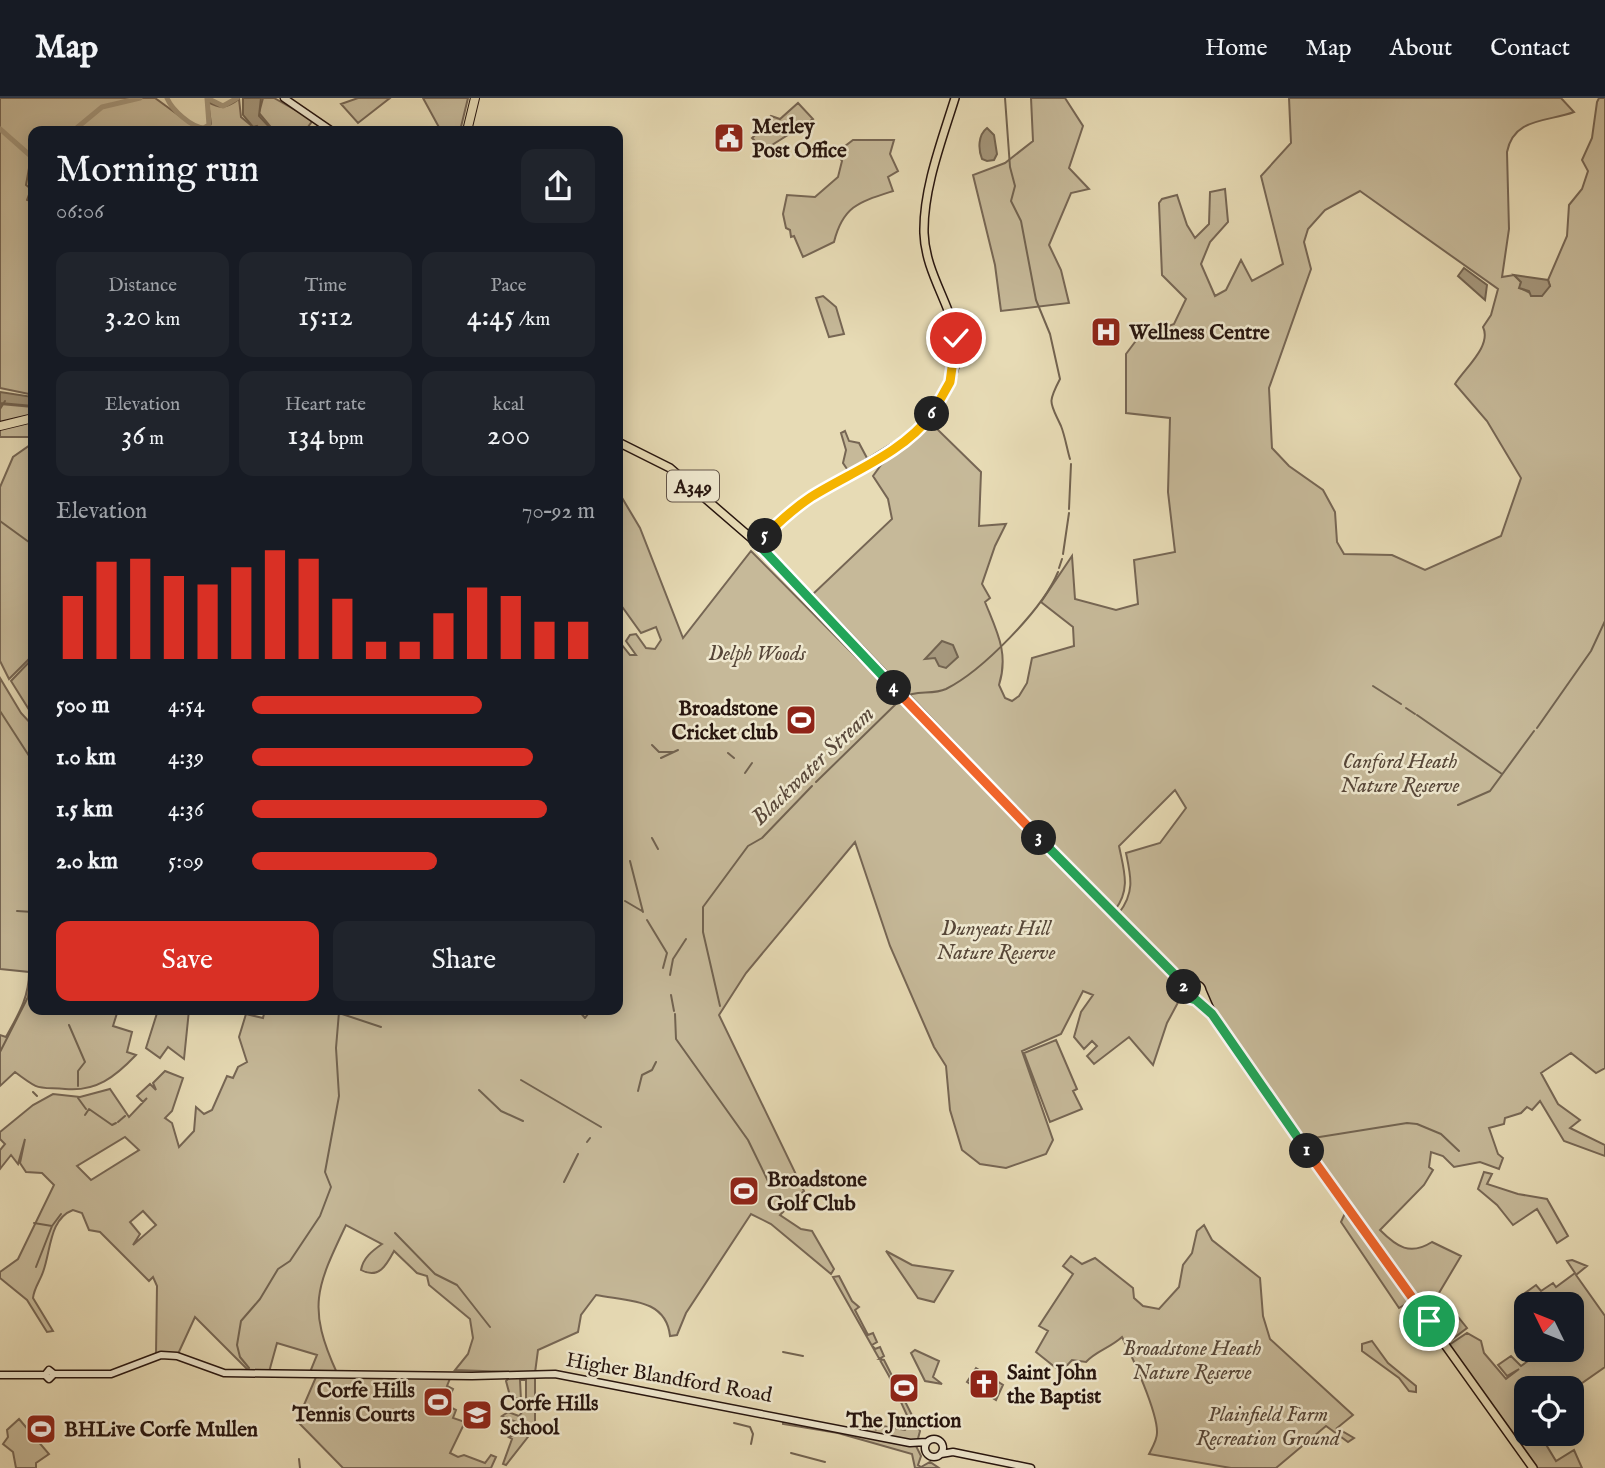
<!DOCTYPE html>
<html lang="en">
<head>
<meta charset="utf-8">
<style>
  :root { --surface:#171b24; --page:#20242c; --text:#f1f3f6; --muted:#9ea1a6; --line:#363941; --accent:#d93025 }
  body { margin:0; font-family:"IM FELL English",serif; background:var(--page); color:var(--text); height:100vh; display:flex; flex-direction:column; font-size:26px; white-space:nowrap }
  * { box-sizing:border-box; margin:0 }
  p { font-size:23px; color:var(--muted) }
  .icon { flex:none; width:38px; height:38px; fill:none; stroke:currentColor; stroke-width:2; stroke-linecap:round; stroke-linejoin:round }
  .map { position:relative; flex:1; overflow:hidden }
  .sheet { position:absolute; left:28px; top:28px; width:595px; height:889px; display:flex; flex-direction:column; background:var(--surface); border-radius:14px; box-shadow:0 4px 18px #0003 }
  .sheet>* { flex:none }
  .needle { width:46px; rotate:313deg }
  .tools { position:absolute; left:1514px; top:1194px; display:grid; gap:14px }
  .tools a { display:grid; place-items:center; width:70px; height:70px; border-radius:14px; background:var(--surface); box-shadow:0 4px 18px #0003; font-size:35px }
  .pin { position:absolute; display:grid; place-items:center; width:60px; height:60px; color:#fff; margin:-30px; border:4px solid #fff; border-radius:50%; box-shadow:0 2px 7px #0007 }
  .km { position:absolute; width:35px; height:35px; margin:-18px; border-radius:50%; background:#222; color:#fff; font-size:19px; line-height:35px; text-align:center }
  .round { display:grid; place-items:center; flex:none; width:74px; height:74px; border-radius:14px; background:var(--page) }
  .head { display:flex; align-items:center; justify-content:space-between; height:119px; padding:0 28px }
  h1 { font-size:38px; font-weight:600; line-height:52px }
  .stats { display:grid; grid-template-columns:repeat(3,1fr); gap:10px; height:119px; padding:7px 28px }
  .stats div { display:grid; align-content:center; border-radius:14px; background:var(--page); text-align:center }
  .stats b { font-size:30px; font-weight:600 }
  .stats small { font-size:19px; font-weight:400 }
  .stats p { font-size:19px }
  .chart { height:196px; padding:14px 28px }
  .chart p { display:flex; justify-content:space-between }
  .chart svg { width:100%; height:126px; margin-top:7px; stroke:var(--accent); stroke-width:6 }
  .primary-button { display:flex; gap:14px; margin-top:auto; padding:14px 28px }
  .primary-button a { flex:1; height:80px; border-radius:14px; background:var(--accent); color:#fff; font-size:28px; font-weight:600; line-height:80px; text-align:center }
  .primary-button a+a { background:var(--page); color:var(--text) }
  ul { padding:0 28px; list-style:none; font-size:23px }
  li { display:grid; grid-template-columns:112px 84px 1fr; align-items:center; height:52px }
  li i { height:18px; border-radius:9px; background:var(--accent) }
  header { display:flex; align-items:center; gap:42px; box-sizing:border-box; height:98px; padding:0 35px; background:var(--surface); border-bottom:2px solid var(--line) }
  header strong { font-size:33px }
  nav { display:flex; gap:38px; margin-inline-start:auto; font-size:24px }
  .map>svg:first-child { display:block }
</style>
</head>
<body>
<header>
<strong>Map</strong>
<nav><a>Home</a><a>Map</a><a>About</a><a>Contact</a></nav>
</header>
<div class="map">
<svg width="1605" height="1370" viewBox="0 0 1605 1370">
  <rect width="100%" height="100%" fill="#e7dbb5"/>
  <filter id="stains"><feTurbulence type="fractalNoise" baseFrequency=".00286" numOctaves="4"/><feColorMatrix values="0 0 0 0 .2 0 0 0 0 .09 0 0 0 0 .02 0 0 0 .5 -.17"/></filter>
  <radialGradient id="worn" r=".72"><stop offset=".6" stop-color="#630" stop-opacity="0"/><stop offset="1" stop-color="#630" stop-opacity=".3"/></radialGradient>
  <path fill="#c6b999" stroke="#766654" stroke-width="2" fill-rule="evenodd" d="M0 0H155L199 32 211 26 208 4C221 11 227 10 239 1L241 19 258 33H33V295L29 296 0 290Z
    M263 0H274L313 22 305 33H274L259 15Z
    M358 0H390L358 25 341 6Z
    M423 0H468L460 33H441Z
    M1031 0H1065L1083 28 1069 70 1089 91 1071 95 1049 147 1061 172 1069 205 1001 213 995 167 973 77 1005 65 1033 43Z
    M1289 0H1561L1574 14C1548 24 1514 19 1507 54L1509 131 1502 179 1514 177 1521 184 1520 190 1530 195 1550 188 1548 182 1567 138 1569 107 1582 91 1588 73 1582 62 1592 40 1597 4 1599 0H1605V970L1596 975 1571 955 1541 975 1558 1006 1580 1022 1570 1030 1605 1047V1058L1564 1043 1540 1003 1532 1012 1527 1009 1521 1015 1505 1020 1504 1026 1489 1030 1498 1056 1503 1060 1499 1071 1480 1064 1454 1069 1443 1058 1431 1054 1429 1069 1433 1072 1424 1087 1380 1132C1397 1149 1410 1158 1432 1144L1461 1158 1439 1195 1467 1230 1450 1243 1277 1004 1221 923 1201 886 1174 871 1119 815C1135 794 1131 779 1126 755L1160 745 1186 710 1175 692 1119 748C1124 773 1131 791 1115 812L813 496 892 421 888 401 873 378 881 367 931 325 981 374 979 428 1006 426 995 448 982 486 990 500 985 504C997 534 1009 555 999 587L1005 600 1012 603 1019 598 1027 585 1032 560 1074 548 1073 529 1041 504 1072 458 1075 501 1116 512 1138 506 1134 462 1175 454 1168 394 1170 320 1126 315V256L1138 240 1174 226 1186 201 1162 177 1159 105 1162 101 1177 97 1187 127 1195 140 1209 126 1210 94 1225 91 1228 124 1210 144 1201 166 1215 198 1226 192 1241 162 1252 183 1283 166 1261 78 1291 45ZM1360 93 1498 191 1491 217 1483 229C1492 248 1465 270 1455 286L1487 323 1521 380 1501 438 1425 472 1392 457 1344 456 1337 444 1335 414 1323 392 1289 368 1272 350 1269 290 1311 171 1304 144 1308 131 1325 112Z
    M798 5 813 21 764 52 752 40 766 27 764 25 771 18 780 21Z
    M853 42H894L890 56 898 73 888 79 893 93C859 104 843 108 834 144L803 159 794 138 791 139 790 132 786 130 783 116 787 97 815 99 838 79 842 63 836 55Z
    M823 198 836 209 844 236 829 239 816 200Z
    M0 306 33 309V339H0Z
    M845 333 849 343 859 345 868 362 849 374 843 365 846 352 841 335Z
    M33 345V557L9 581 0 563V389L13 359Z
    M618 393 640 430 683 540 751 453 1174 880 1182 897 1167 925 1153 967 1129 939 1094 966 1087 958 1097 948 1092 943 1084 951 1074 939 1081 914 1093 897 1083 893 1061 936 1022 953 1053 1042 1046 1056 1006 1070 980 1066 962 1052 950 1012 946 968 934 949 890 848 855 744 746 875 719 917 804 1093 780 1117 801 1131 812 1133 834 1171 831 1176 771 1126 751 1116 686 1215 677 1237 670 1238C666 1200 627 1203 596 1197L581 1217 578 1234 538 1252 535 1275 455 1272 468 1256 473 1240 470 1221 429 1187 427 1178 417 1175 394 1153C387 1166 379 1182 361 1172 363 1160 372 1153 382 1146L346 1127C316 1190 307 1209 337 1275L310 1274 317 1257 277 1245 269 1274H250L195 1219 178 1256H156L157 1188 153 1179 149 1183 100 1134 89 1132 82 1115 73 1112C49 1121 51 1153 43 1174 40 1183 34 1190 33 1200L53 1233 47 1234 27 1202 0 1180V1174L18 1161 54 1087 42 1075 26 1074 20 1065 25 1041 18 1066 11 1057 0 1071V1052L5 1046 0 1041V1034L33 1007 53 996 80 999 110 991 129 1019 147 1000 143 1004 137 998 150 986 156 992 153 985 165 973 183 980 172 1013 165 1020 172 1025 179 1049 194 1033 196 1009 204 1016 212 1012 227 978 233 980 238 969 247 964 239 939 246 916 263 920 265 912H618V542L630 557H636L626 543 630 537 636 536 646 550 655 551 661 542 656 529 641 535 618 503ZM125 1039 139 1052 91 1082 77 1068ZM143 1113 156 1127 133 1147 140 1136 130 1124Z
    M33 560V618L11 583Z
    M0 580 21 615 33 628V912H118L113 928 132 934 127 954 136 957C115 979 96 994 65 991 36 989 40 993 15 974L0 988V937L6 939C18 917 29 900 29 874L0 871Z
    M158 912H189L184 961 168 949 160 960 146 950Z
    M1056 942 1077 991 1073 993 1082 1011 1050 1024 1024 955Z
    M1484 1074 1492 1076 1487 1086 1518 1096 1547 1101 1568 1138 1557 1145 1537 1111 1513 1127 1497 1107 1478 1091Z
    M1347 1111 1426 1222 1419 1225 1406 1206 1399 1210 1341 1124Z
    M1204 1127 1212 1142 1260 1180 1263 1218 1270 1241 1353 1317 1337 1330 1354 1340 1348 1344 1326 1328 1276 1370H1231L1149 1356C1152 1350 1157 1342 1157 1335 1158 1315 1132 1258 1122 1239 1110 1250 1096 1253 1086 1264L1072 1262 1061 1274 1036 1254 1048 1233 1039 1228 1073 1176 1063 1168 1071 1158 1082 1166 1095 1160 1133 1190 1134 1200 1143 1208 1159 1211 1179 1189 1183 1167 1192 1155 1197 1133Z
    M886 1153 912 1167 953 1173 934 1204 918 1200Z
    M1572 1162 1587 1168 1576 1177 1605 1218V1269L1572 1292V1290H1526V1335H1539L1556 1363 1574 1352 1582 1370H1536L1449 1247 1467 1235 1481 1243 1484 1255 1506 1281 1519 1271 1507 1278 1498 1267 1511 1258 1521 1268 1528 1263 1526 1258 1536 1251H1572V1206H1526V1211L1518 1200 1536 1187 1541 1193 1553 1185 1556 1189 1575 1175 1567 1163Z
    M839 1178 852 1203 859 1209 855 1212 868 1237 873 1235 877 1244 872 1247 875 1251 880 1249 884 1258 879 1261 884 1262 920 1333 916 1348 921 1358 918 1367 921 1369 930 1364 939 1370H915L912 1356 838 1335 783 1326V1322L866 1337 868 1325 874 1326 876 1331 878 1327 905 1332 911 1326 889 1278 833 1179Z
    M1372 1243 1388 1265 1416 1288V1294L1409 1293 1399 1280 1362 1253V1246Z
    M915 1252 939 1263 933 1279 942 1286 925 1283 911 1255Z
    M976 1270 1003 1287 996 1302 967 1284Z
    M451 1278 447 1288 453 1291 446 1307 456 1312 453 1320 465 1324 450 1355 458 1359 464 1357 485 1365 491 1357 496 1359 491 1370H343L297 1323 316 1279Z
    M535 1280V1330L506 1367 503 1366 512 1341 507 1338H513L519 1325 502 1318 508 1314 519 1318 526 1309V1282H520L521 1302 510 1298 506 1283 509 1280Z
    M19 1321 49 1356 36 1365V1370H16L13 1354 3 1346 8 1339 7 1332Z"/>
  <path fill="#a5977c" stroke="#726350" stroke-width="2" d="M243 0H261L259 18 273 33H261L257 28 253 29 243 17Z
    M987 30 994 37 997 56 994 62 987 63 982 61C978 51 978 37 987 30Z
    M1464 170 1487 187 1485 202 1458 178Z
    M1514 177 1548 182 1550 188 1542 198H1531L1529 193 1519 190 1521 184Z
    M0 294 33 299V308L0 305Z
    M942 543 953 547 958 559 946 570 939 568 935 560 925 561Z"/>
  <g fill="none" stroke-linecap="round" stroke-linejoin="round">
    <path stroke="#726350" stroke-width="2" d="M1005 0 1010 69 1015 88 1011 103 1021 123 1036 202 1050 236 1060 281C1047 306 1050 304 1061 328 1065 338 1067 351 1070 361
      M31 59 26 87 31 91 27 102 33 103
      M0 311 5 303
      M1069 411 1071 366
      M0 423 33 447
      M1063 456 1069 415
      M1059 470 1062 461
      M1373 588 1401 606
      M904 599C915 592 933 597 946 591 982 573 1043 511 1058 474
      M1406 610 1415 616
      M0 613 33 664
      M1417 617 1502 676
      M1537 630 1591 553 1605 523
      M652 647 659 654H673
      M728 655 734 660
      M661 660 678 652
      M745 675 752 665
      M816 684 900 602
      M1458 707 1490 693 1534 633
      M652 740 658 751
      M630 763 643 814
      M625 803 642 813
      M17 813 33 814
      M647 822 667 855 663 870
      M670 877 673 861 686 841
      M671 897 674 913
      M720 908 703 834V809L748 748 762 740 812 688
      M578 912 585 920 591 912
      M564 914 565 912
      M339 915 381 929
      M675 916 676 941 748 1042 768 1083
      M69 927 85 964 78 973V988
      M0 954 28 899 33 852
      M521 982 601 1029
      M479 992 501 1013 523 1023
      M638 993 642 977 652 972 656 964
      M33 994 37 998
      M78 1000 86 1011
      M85 1017 89 1011 112 1027 116 1025
      M118 1024 125 1018
      M1296 1029 1307 1041 1407 1025 1417 1026 1441 1036 1459 1053
      M587 1044 590 1040
      M564 1084 578 1056
      M34 1125 52 1128 36 1169
      M52 1128 61 1116
      M395 1135 435 1176 457 1187 490 1229
      M783 1254 803 1258
      M249 1270 240 1259 237 1247 241 1223 260 1201 278 1171 290 1163 320 1118 331 1089 325 1074 339 998 336 950 339 914
      M734 1325 750 1329 753 1336 751 1346
      M791 1355 825 1364
      M299 1361 300 1370"/>
    <path stroke="#a5977c" stroke-width="5" d="M167 0C172 12 191 29 204 30L209 27 207 0
      M207 0 223 8 237 0
      M0 31 33 60
      M73 33 102 9 140 0"/>
    <g stroke="#26140e" stroke-width="9">
      <path id="secondary" d="M284 0 332 33
        M54 1276 49 1281 45 1277 49 1272 54 1276H111L161 1257 177 1258 224 1275 472 1278 555 1276 910 1345 927 1344
        M0 1277H45
        M925 1350a9 9 0 1 1 18 0a9 9 0 1 1-18 0Z
        M941 1356 953 1354 1031 1370"/>
    </g>
    <g stroke="#26140e" stroke-width="10">
      <path id="primary" d="M618 344 670 370 758 446 870 566 1173 875 1186 893
        M758 446 795 410 910 339C942 313 966 268 953 226 943 195 925 168 924 135 923 91 942 42 955 0
        M1186 894a8 8 0 1 1 16 0a8 8 0 1 1-16 0Z
        M1202 893 1212 916 1270 1002 1533 1370"/>
    </g>
    <g stroke="#26140e" stroke-width="10">
      <path id="trunk" d="M467 33 475 0
        M0 328 33 320"/>
    </g>
    <use href="#secondary" stroke="#efe8cf" stroke-width="6"/>
    <use href="#primary" stroke="#e7dbb5" stroke-width="7"/>
    <use href="#trunk" stroke="#e7dbb5" stroke-width="8"/>
  </g>
  <g fill="none" stroke-linecap="round" stroke-linejoin="round">
    <g stroke="#fff" stroke-width="14">
      <path id="split-1" d="M1307 1053 1429 1223"/>
    </g>
    <g stroke="#fff" stroke-width="14">
      <path id="split-2" d="M1184 889 1189 900 1196 902 1212 916 1307 1053"/>
    </g>
    <g stroke="#fff" stroke-width="14">
      <path id="split-3" d="M1039 740 1173 875 1184 889"/>
    </g>
    <g stroke="#fff" stroke-width="14">
      <path id="split-4" d="M894 590 1039 740"/>
    </g>
    <g stroke="#fff" stroke-width="14">
      <path id="split-5" d="M765 438 758 446 894 590"/>
    </g>
    <g stroke="#fff" stroke-width="14">
      <path id="split-6" d="M765 438C779 424 793 411 811 399 851 374 903 355 932 316"/>
    </g>
    <g stroke="#fff" stroke-width="14">
      <path id="split-7" d="M932 316 950 284 956 240"/>
    </g>
    <use href="#split-1" stroke="#f0652b" stroke-width="9"/>
    <use href="#split-2" stroke="#22a559" stroke-width="9"/>
    <use href="#split-3" stroke="#22a559" stroke-width="9"/>
    <use href="#split-4" stroke="#f0652b" stroke-width="9"/>
    <use href="#split-5" stroke="#22a559" stroke-width="9"/>
    <use href="#split-6" stroke="#f5b400" stroke-width="9"/>
    <use href="#split-7" stroke="#f5b400" stroke-width="9"/>
  </g>
  <defs>
    <g id="civic-square" transform="scale(1.575)"><rect x="-9" y="-9" width="18" height="18" rx="4" fill="#8f2418" stroke="#efe8cf"/><path d="M-.6-6.5H3V-4.5H.6V-3L4-1V1h2V6H-6V1h2V-1L-.6-3ZM-1.2 2.5V6h2.4V2.5Z" fill="#fff"/></g>
    <g id="hospital-square" transform="scale(1.575)"><rect x="-9" y="-9" width="18" height="18" rx="4" fill="#8f2418" stroke="#efe8cf"/><path d="M-5-5h3v3.5h4V-5h3V5h-3V1.5h-4V5h-3Z" fill="#fff"/></g>
    <g id="stadium-square" transform="scale(1.575)"><rect x="-9" y="-9" width="18" height="18" rx="4" fill="#8f2418" stroke="#efe8cf"/><path d="M0-5a6.5 5 0 1 0 0 10a6.5 5 0 1 0 0-10ZM-3.5-1.8h7v3.6h-7Z" fill="#fff"/></g>
    <g id="church-square" transform="scale(1.575)"><rect x="-9" y="-9" width="18" height="18" rx="4" fill="#8f2418" stroke="#efe8cf"/><path d="M-1.2-6h2.4v3.5h3.3v2.4h-3.3V6h-2.4V-.1h-3.3v-2.4h3.3Z" fill="#fff"/></g>
    <g id="school-square" transform="scale(1.575)"><rect x="-9" y="-9" width="18" height="18" rx="4" fill="#8f2418" stroke="#efe8cf"/><path d="M0-5L7-2L0 1L-7-2ZM-4 1L0 2.5L4 1V4Q0 6-4 4Z" fill="#fff"/></g>
  </defs>
  <g fill-rule="evenodd">
    <use href="#civic-square" x="729" y="40"/>
    <use href="#hospital-square" x="1106" y="234"/>
    <use href="#stadium-square" x="801" y="622"/>
    <use href="#stadium-square" x="744" y="1093"/>
    <use href="#church-square" x="984" y="1286"/>
    <use href="#stadium-square" x="904" y="1290"/>
    <use href="#stadium-square" x="438" y="1304"/>
    <use href="#school-square" x="477" y="1317"/>
    <use href="#stadium-square" x="41" y="1331"/>
  </g>
  <g text-anchor="middle" stroke-width="5" stroke-linejoin="round" paint-order="stroke">
    <rect fill="#efe8cf" stroke="#625448" stroke-width="2" x="667" y="372.5" width="52" height="31" rx="5"/>
    <g font-size="19" font-weight="bold" fill="#26140e">
      <text x="693" y="395">A349</text>
    </g>
    <g font-size="21" font-weight="bold" fill="#26140e" stroke="#efe8cf" text-anchor="start">
      <text x="752" y="35">Merley<tspan x="752" dy="24">Post Office</tspan></text>
      <text x="1129" y="241">Wellness Centre</text>
      <text x="778" y="617" text-anchor="end">Broadstone<tspan x="778" dy="24">Cricket club</tspan></text>
      <text x="767" y="1088">Broadstone<tspan x="767" dy="24">Golf Club</tspan></text>
      <text x="1007" y="1281">Saint John<tspan x="1007" dy="24">the Baptist</tspan></text>
      <text x="415" y="1299" text-anchor="end">Corfe Hills<tspan x="415" dy="24">Tennis Courts</tspan></text>
      <text x="500" y="1312">Corfe Hills<tspan x="500" dy="24">School</tspan></text>
      <text x="904" y="1329" text-anchor="middle">The Junction</text>
      <text x="64" y="1338">BHLive Corfe Mullen</text>
    </g>
    <g font-size="21" font-style="italic" fill="#564638" stroke="#efe8cf">
      <text x="757" y="562">Delph Woods</text>
      <text x="1400" y="670">Canford Heath<tspan x="1400" dy="24">Nature Reserve</tspan></text>
      <text x="996" y="837">Dunyeats Hill<tspan x="996" dy="24">Nature Reserve</tspan></text>
      <text x="1192" y="1257">Broadstone Heath<tspan x="1192" dy="24">Nature Reserve</tspan></text>
      <text x="1268" y="1323">Plainfield Farm<tspan x="1268" dy="24">Recreation Ground</tspan></text>
    </g>
    <g font-size="21" fill="#26140e" stroke="#efe8cf">
      <text transform="translate(669 1279) rotate(10)" y="7">Higher Blandford Road</text>
    </g>
    <g font-size="23" font-style="italic" fill="#59483a" stroke="#efe8cf">
      <text transform="translate(812 667) rotate(-44)" y="8">Blackwater Stream</text>
    </g>
  </g>
  <rect width="100%" height="100%" filter="url(#stains)"/>
  <rect width="100%" height="100%" fill="url(#worn)"/>
</svg>
<div class="tools">
<a><svg class="needle" viewBox="-14 -14 28 28"><path d="M0-13l5 13h-10z" fill="#e53935"/><path d="M0 13l5-13h-10z" fill="#9ea1a6"/></svg></a>
<a><svg class="icon" aria-label="locate" viewBox="0 0 24 24"><circle cx="12" cy="12" r="6"/><path d="M12 2v4M12 18v4M2 12h4M18 12h4"/></svg></a>
</div>
<div class="pin" style="left:1429px;top:1223px;background:#1e9e55"><svg class="icon" aria-label="arrive" viewBox="0 0 24 24"><path d="M6 21V4h12l-3 4 3 4H6"/></svg></div>
<div class="pin" style="left:956px;top:240px;background:#d93025"><svg class="icon" aria-label="check" viewBox="0 0 24 24"><path d="M5 12l5 5 9-10"/></svg></div>
<b class="km" style="left:1307px;top:1053px">1</b>
<b class="km" style="left:1184px;top:889px">2</b>
<b class="km" style="left:1039px;top:740px">3</b>
<b class="km" style="left:894px;top:590px">4</b>
<b class="km" style="left:765px;top:438px">5</b>
<b class="km" style="left:932px;top:316px">6</b>
<section class="sheet">
<div class="head"><div><h1>Morning run</h1><p>06:06</p></div><a class="round"><svg class="icon" aria-label="share" viewBox="0 0 24 24"><path d="M12 15V3M7 8l5-5 5 5M5 13v7h14v-7"/></svg></a></div>
<div class="stats">
<div><p>Distance</p><b>3.20<small> km</small></b></div>
<div><p>Time</p><b>15:12</b></div>
<div><p>Pace</p><b>4:45<small> /km</small></b></div>
</div>
<div class="stats">
<div><p>Elevation</p><b>36<small> m</small></b></div>
<div><p>Heart rate</p><b>134<small> bpm</small></b></div>
<div><p>kcal</p><b>200</b></div>
</div>
<div class="chart"><p><span>Elevation</span>70–92 m</p>
<svg viewBox="0 0 160 44" preserveAspectRatio="none"><path d="M5 44V22M15 44V10M25 44V9M35 44V15M45 44V18M55 44V12M65 44V6M75 44V9M85 44V23M95 44V38M105 44V38M115 44V28M125 44V19M135 44V22M145 44V31M155 44V31"/></svg>
</div>
<ul>
<li><b>500 m</b>4:54<i style="width:67%"></i></li>
<li><b>1.0 km</b>4:39<i style="width:82%"></i></li>
<li><b>1.5 km</b>4:36<i style="width:86%"></i></li>
<li><b>2.0 km</b>5:09<i style="width:54%"></i></li>
</ul>
<div class="primary-button"><a>Save</a><a>Share</a></div>
</section>
</div>
</body>
</html>
